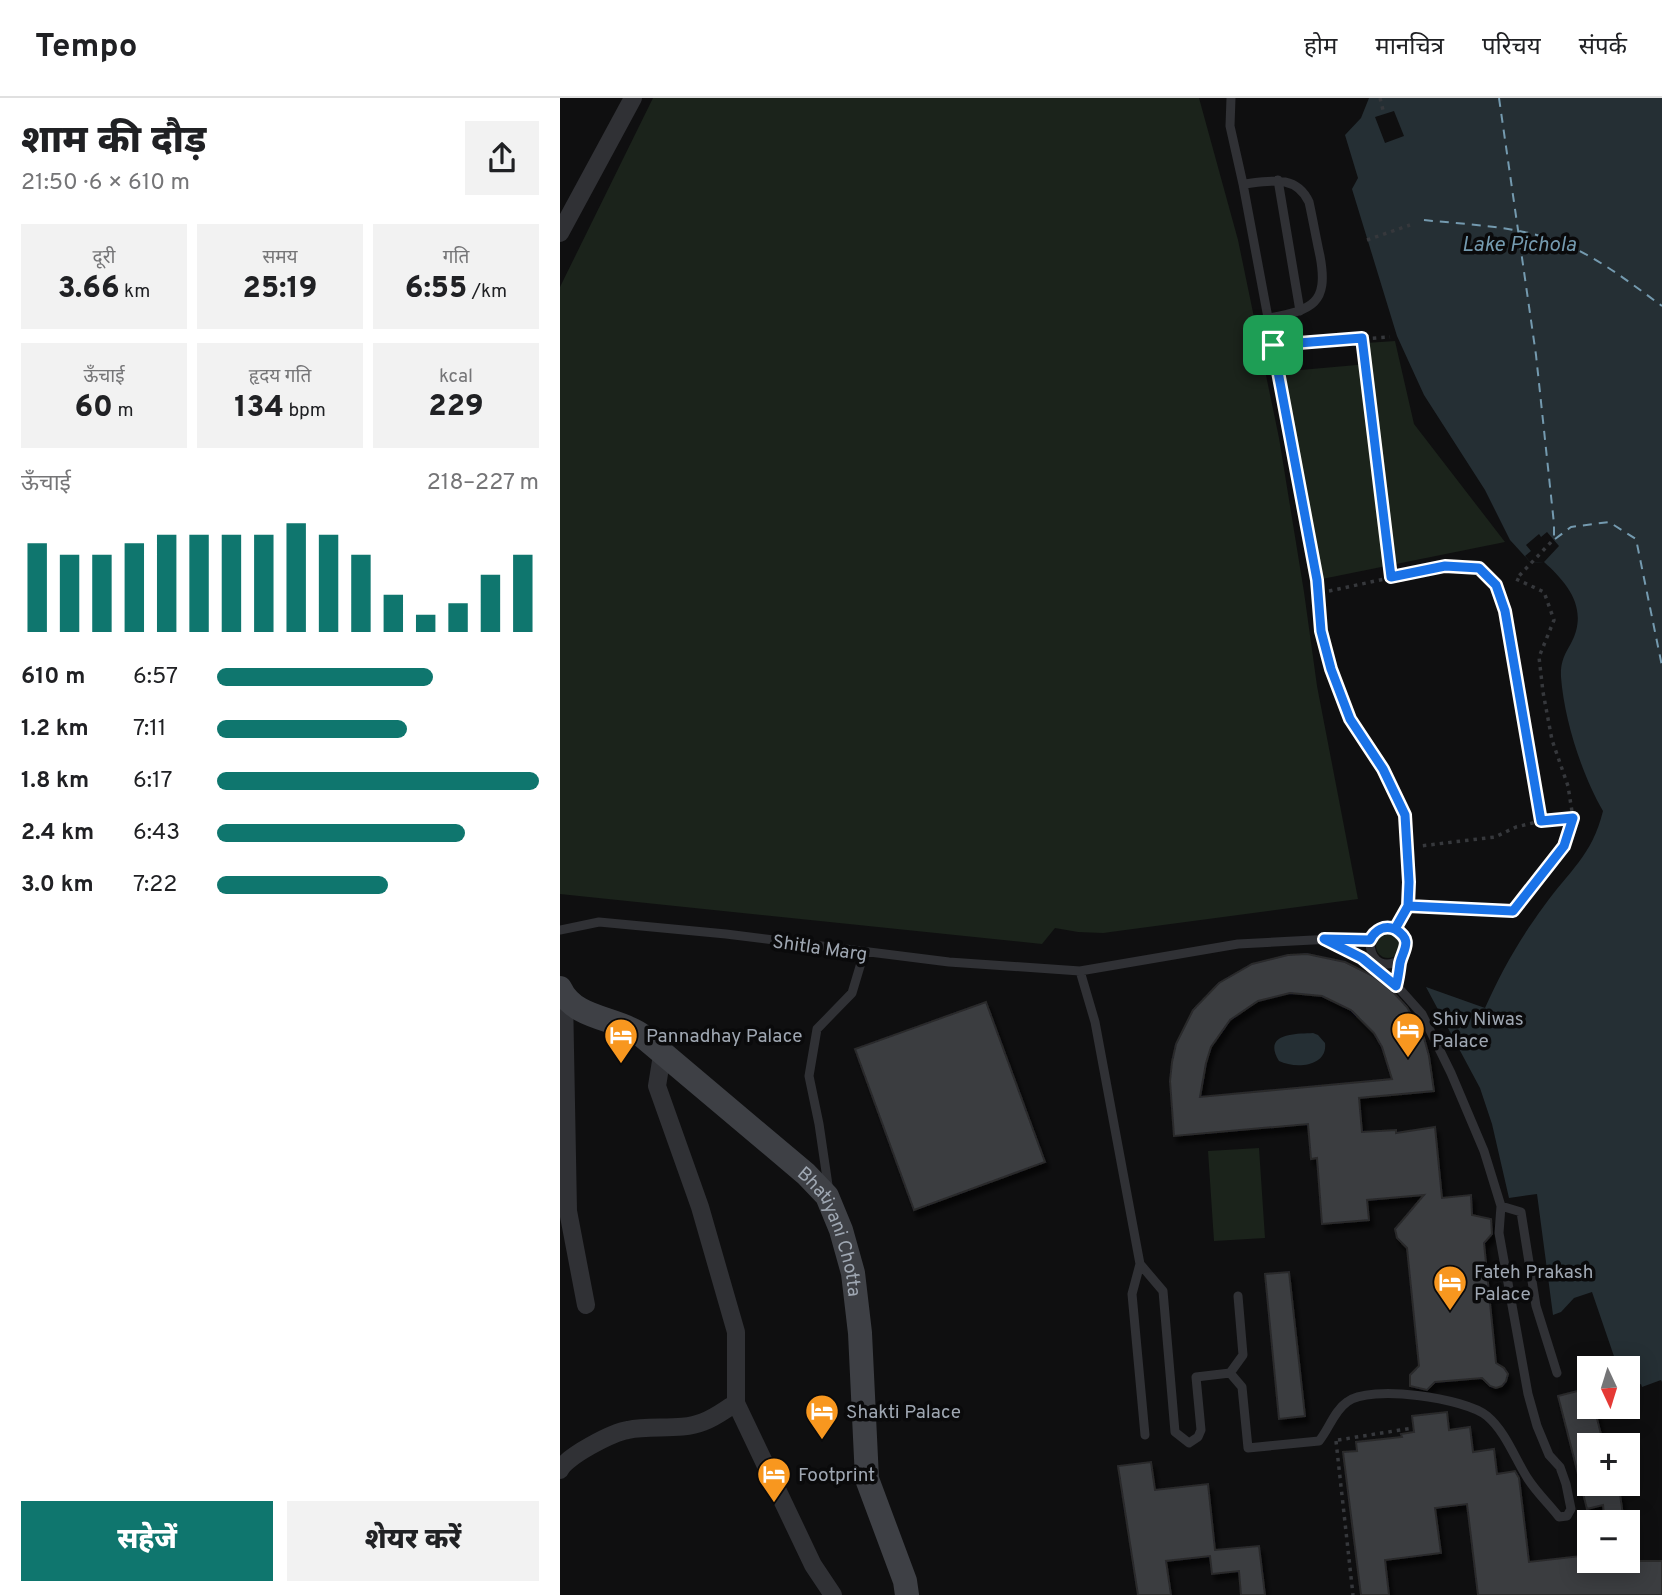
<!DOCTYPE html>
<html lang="hi">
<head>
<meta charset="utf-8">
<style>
  :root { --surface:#fff; --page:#f2f2f2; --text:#202124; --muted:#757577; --line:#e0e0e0; --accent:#0f766e }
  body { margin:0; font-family:Overpass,"Noto Sans Devanagari",sans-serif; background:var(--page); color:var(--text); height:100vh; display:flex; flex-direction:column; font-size:26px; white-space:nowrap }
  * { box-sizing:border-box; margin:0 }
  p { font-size:23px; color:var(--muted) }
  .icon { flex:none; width:38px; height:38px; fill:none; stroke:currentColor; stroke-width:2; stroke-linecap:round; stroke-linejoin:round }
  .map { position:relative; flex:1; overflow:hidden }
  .details { display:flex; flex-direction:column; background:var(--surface); width:560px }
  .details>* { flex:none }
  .needle { width:46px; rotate:176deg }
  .controls { position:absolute; left:1017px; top:1258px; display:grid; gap:14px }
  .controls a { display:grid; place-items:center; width:63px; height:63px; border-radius:0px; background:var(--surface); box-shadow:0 4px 18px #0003; font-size:35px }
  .pin { position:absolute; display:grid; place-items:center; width:60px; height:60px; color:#fff; margin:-30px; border-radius:14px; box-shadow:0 4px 10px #0006 }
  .round { display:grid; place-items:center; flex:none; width:74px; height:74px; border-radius:0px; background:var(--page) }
  .summary { display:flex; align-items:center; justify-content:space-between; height:119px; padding:0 21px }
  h1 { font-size:38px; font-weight:800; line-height:52px }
  .stats { display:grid; grid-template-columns:repeat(3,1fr); gap:10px; height:119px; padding:7px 21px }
  .stats div { display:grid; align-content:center; border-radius:0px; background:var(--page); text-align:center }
  .stats b { font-size:30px; font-weight:800 }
  .stats small { font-size:19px; font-weight:400 }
  .stats p { font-size:19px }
  .chart { height:196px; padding:14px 21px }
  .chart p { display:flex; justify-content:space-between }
  .chart svg { width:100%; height:126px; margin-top:7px; stroke:var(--accent); stroke-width:6 }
  .action { display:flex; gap:14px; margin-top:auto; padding:14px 21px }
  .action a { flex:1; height:80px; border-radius:0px; background:var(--accent); color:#fff; font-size:28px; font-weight:800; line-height:80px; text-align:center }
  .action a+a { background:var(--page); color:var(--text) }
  ul { padding:0 21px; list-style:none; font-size:23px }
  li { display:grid; grid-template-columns:112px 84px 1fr; align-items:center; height:52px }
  li i { height:18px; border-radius:9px; background:var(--accent) }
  header { display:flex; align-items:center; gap:42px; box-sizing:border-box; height:98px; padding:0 35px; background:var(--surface); border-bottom:2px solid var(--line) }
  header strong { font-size:33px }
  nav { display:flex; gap:38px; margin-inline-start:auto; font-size:24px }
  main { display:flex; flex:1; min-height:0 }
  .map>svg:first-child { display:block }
</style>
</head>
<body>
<header>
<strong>Tempo</strong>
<nav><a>होम</a><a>मानचित्र</a><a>परिचय</a><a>संपर्क</a></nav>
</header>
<main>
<section class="details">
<div class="summary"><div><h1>शाम की दौड़</h1><p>21:50 · 6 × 610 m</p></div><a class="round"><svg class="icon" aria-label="share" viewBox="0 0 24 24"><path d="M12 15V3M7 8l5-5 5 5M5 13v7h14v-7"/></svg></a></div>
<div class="stats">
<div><p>दूरी</p><b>3.66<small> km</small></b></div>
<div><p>समय</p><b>25:19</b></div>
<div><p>गति</p><b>6:55<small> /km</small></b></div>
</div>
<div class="stats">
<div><p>ऊँचाई</p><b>60<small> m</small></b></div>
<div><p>हृदय गति</p><b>134<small> bpm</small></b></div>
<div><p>kcal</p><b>229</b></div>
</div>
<div class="chart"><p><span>ऊँचाई</span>218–227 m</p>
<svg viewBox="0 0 160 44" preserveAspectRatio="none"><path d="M5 44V13M15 44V17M25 44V17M35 44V13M45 44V10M55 44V10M65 44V10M75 44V10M85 44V6M95 44V10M105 44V17M115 44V31M125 44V38M135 44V34M145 44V24M155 44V17"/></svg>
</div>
<ul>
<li><b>610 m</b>6:57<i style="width:67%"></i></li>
<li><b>1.2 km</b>7:11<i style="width:59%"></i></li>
<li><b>1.8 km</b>6:17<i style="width:100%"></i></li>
<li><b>2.4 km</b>6:43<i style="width:77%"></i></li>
<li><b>3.0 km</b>7:22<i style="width:53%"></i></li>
</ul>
<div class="action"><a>सहेजें</a><a>शेयर करें</a></div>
</section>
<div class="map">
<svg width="1102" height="1497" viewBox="0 0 1102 1497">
  <defs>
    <filter id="shadow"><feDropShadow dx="3.5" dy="6" stdDeviation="2" flood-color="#0009"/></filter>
  </defs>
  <rect width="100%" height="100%" fill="#0f0f10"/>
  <path fill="#1b231b" d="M93 0H639L678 142 719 340 744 494 757 588 798 801 543 835 518 834 495 830 482 846 0 796V189Z
    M835 243 854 326 945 444 757 482 718 274 808 266 806 245Z
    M816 848a12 12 0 1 1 24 0a12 12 0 1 1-24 0Z
    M699 1050 705 1140 654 1143 648 1053Z"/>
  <path fill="#252f34" d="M809 0H1102V1284L1101 1282 1082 1289 1081 1286 1068 1291V1270H1058L1032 1194 1014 1200 1001 1214 993 1217 977 1096 949 1100 932 1026 920 990 866 889 925 910C942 872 959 842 984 808 1009 773 1032 758 1043 713 1022 677 1004 621 1001 579 1000 556 1011 551 1016 533 1024 504 1004 482 984 464L971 465 950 442 925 392 864 297 837 238 792 91 798 80 785 37 801 20Z
    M753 935 758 937 765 945C768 969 735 971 719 963 702 935 735 936 753 935Z"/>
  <path fill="#0f0f10" d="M834 13 844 38 825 45 815 19Z
    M987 434 999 448 984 464 971 465 965 458 971 453 966 447 979 436 981 439Z"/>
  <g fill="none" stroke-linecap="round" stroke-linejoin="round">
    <path stroke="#749aaf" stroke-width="2" stroke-dasharray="9 7" stroke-linecap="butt" d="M939 0 976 257 994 426V441
      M864 122C911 127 962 128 1007 147 1041 162 1072 186 1102 208
      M995 441 1011 429 1049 424 1076 441 1102 568"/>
  </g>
  <path fill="#3b3d40" stroke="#29292c" stroke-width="2" fill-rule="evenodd" filter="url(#shadow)" d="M747 856 785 864 813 878 832 893 847 909 864 940 869 958 874 993 799 1000 802 1034 836 1032V1035L875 1029 882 1100 911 1097 912 1117 931 1121 932 1136 924 1145 936 1265 944 1270 948 1276 946 1283 942 1288 936 1290 930 1288 922 1280 875 1284 867 1292 850 1288V1277L859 1268 847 1150 837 1140 835 1131 864 1097 807 1102 809 1122 762 1126 757 1060 751 1061 748 1026 614 1038 610 983 612 964 616 946 633 912 659 885 692 866 728 857ZM730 895 762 898 791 912 814 935 822 949 832 981 640 999 646 965 651 949 670 922 698 903Z
    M426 904 485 1064 354 1112 295 951Z
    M729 1174 745 1318 719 1321 705 1176Z
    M1029 1290V1309H1034L1044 1348H1029V1386H1054L1056 1396H1060L1064 1424H1045L1043 1407 1027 1411 998 1298Z
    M887 1314 889 1332 910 1329 913 1354 934 1351 937 1376 955 1373 959 1380 969 1464 1029 1457V1463H1102V1497H918L907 1406 875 1410 881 1455 825 1462 829 1497H801L783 1354 797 1353 796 1344 842 1339 841 1336 854 1334 852 1318Z
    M591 1364 595 1392 648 1386 655 1452 699 1448 705 1497H681L679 1473 652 1476 650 1458 606 1463 611 1497H578L558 1368Z"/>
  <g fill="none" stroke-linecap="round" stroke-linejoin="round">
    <path stroke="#36383c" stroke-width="3.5" stroke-dasharray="3.5 5" stroke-linecap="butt" d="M820 0 824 16
      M807 142 850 127
      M802 240 831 479
      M728 246 830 239
      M769 493 885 468 919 470 936 487 945 513 981 723 956 729 935 739 860 748
      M981 723 1013 720
      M860 809 953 813 1005 748 1013 720 1008 688 992 642 983 594 979 559 994 522 984 494 956 481 994 441
      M778 1342 853 1330
      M776 1343 793 1497"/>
    <path stroke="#303135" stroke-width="9" d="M671 0 670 28 683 86 757 482 761 533 771 571 790 621 823 671 845 717 849 784 848 808 844 819 835 831
      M718 82 740 213
      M683 86C710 83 736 76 749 104 753 122 756 140 760 158 769 206 752 212 709 220
      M0 832 39 824 166 836 389 864 520 873
      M765 842 802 860 837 888
      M810 842 772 841 678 846 520 873 535 924 580 1166 603 1193 615 1334 629 1345 638 1339 641 1332 636 1279 670 1275 682 1289 688 1350 759 1343C769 1331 774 1313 787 1304 810 1286 905 1300 927 1318 946 1334 955 1361 968 1381 977 1395 989 1406 999 1419L1007 1418 1011 1411 1006 1386 1000 1369 989 1357 977 1328 968 1296 939 1135 941 1108 924 1053 891 975 862 916 837 888 841 861 846 854 845 841 835 831C797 820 806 884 841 861
      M269 1094 259 1026 249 978 257 931 292 895 304 855
      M941 1108 961 1114 976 1208 997 1275
      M580 1166 572 1196 585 1337
      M670 1275 683 1257 678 1198"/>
    <path stroke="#303135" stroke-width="18" d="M0 135 73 0
      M4 898 8 1113 26 1207
      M102 957 97 988 140 1109 176 1234V1305L253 1467 273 1497
      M0 1372C5 1359 53 1334 68 1332 91 1327 121 1333 143 1324 155 1320 166 1311 176 1305"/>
    <path stroke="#3e4045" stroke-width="24" id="s1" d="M0 890C14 921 54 919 80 936L246 1076 267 1098 281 1132 293 1175 300 1235 307 1381 345 1483 347 1497"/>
  </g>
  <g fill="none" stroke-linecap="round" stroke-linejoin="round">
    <g stroke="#fff" stroke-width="14">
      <path id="route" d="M713 247 757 482 761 533 771 571 790 621 823 671 845 717 849 784 848 808 835 831C824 827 815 832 810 842L764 841 802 860 836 888C838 881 839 873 840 865 843 851 854 843 835 831L848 808 953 813 1004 748 1013 720 981 723 945 513 936 487 919 470 885 468 831 479 802 240 713 247"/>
    </g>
    <use href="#route" stroke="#1a73e8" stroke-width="9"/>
  </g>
  <defs>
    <g id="hotel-pin" transform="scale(1.75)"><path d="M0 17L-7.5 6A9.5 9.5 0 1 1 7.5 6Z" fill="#f8971f" stroke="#0a0a0b"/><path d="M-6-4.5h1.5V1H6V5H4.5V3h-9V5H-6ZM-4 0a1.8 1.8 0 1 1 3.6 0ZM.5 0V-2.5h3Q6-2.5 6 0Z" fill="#fff"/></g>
  </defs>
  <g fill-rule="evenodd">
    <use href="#hotel-pin" x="848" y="931"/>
    <use href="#hotel-pin" x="61" y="937"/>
    <use href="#hotel-pin" x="890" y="1184"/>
    <use href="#hotel-pin" x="262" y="1313"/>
    <use href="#hotel-pin" x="214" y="1376"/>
  </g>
  <g text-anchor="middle" stroke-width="7" stroke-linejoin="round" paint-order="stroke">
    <g font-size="19" fill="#9fa7b2" stroke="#0a0a0b">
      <text transform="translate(260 849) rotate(8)" y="7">Shitla Marg</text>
      <text dy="7" stroke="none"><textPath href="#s1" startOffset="376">Bhatiyani Chotta</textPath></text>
    </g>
    <g font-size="19" fill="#9fa7b2" stroke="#0a0a0b" text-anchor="start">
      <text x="872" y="927">Shiv Niwas<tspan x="872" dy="22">Palace</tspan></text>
      <text x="86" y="944">Pannadhay Palace</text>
      <text x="914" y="1180">Fateh Prakash<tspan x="914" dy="22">Palace</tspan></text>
      <text x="286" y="1320">Shakti Palace</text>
      <text x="238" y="1383">Footprint</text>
    </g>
    <g font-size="21" font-style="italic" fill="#749aaf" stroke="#0a0a0b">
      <text x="959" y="153">Lake Pichola</text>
    </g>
  </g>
</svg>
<div class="controls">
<a><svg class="needle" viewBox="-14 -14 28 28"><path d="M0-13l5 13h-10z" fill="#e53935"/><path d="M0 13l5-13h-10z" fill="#757577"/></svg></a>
<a>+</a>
<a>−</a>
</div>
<div class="pin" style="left:713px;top:247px;background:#1e9e55"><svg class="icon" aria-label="arrive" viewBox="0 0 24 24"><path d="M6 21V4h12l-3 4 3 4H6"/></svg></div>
</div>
</main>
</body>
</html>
